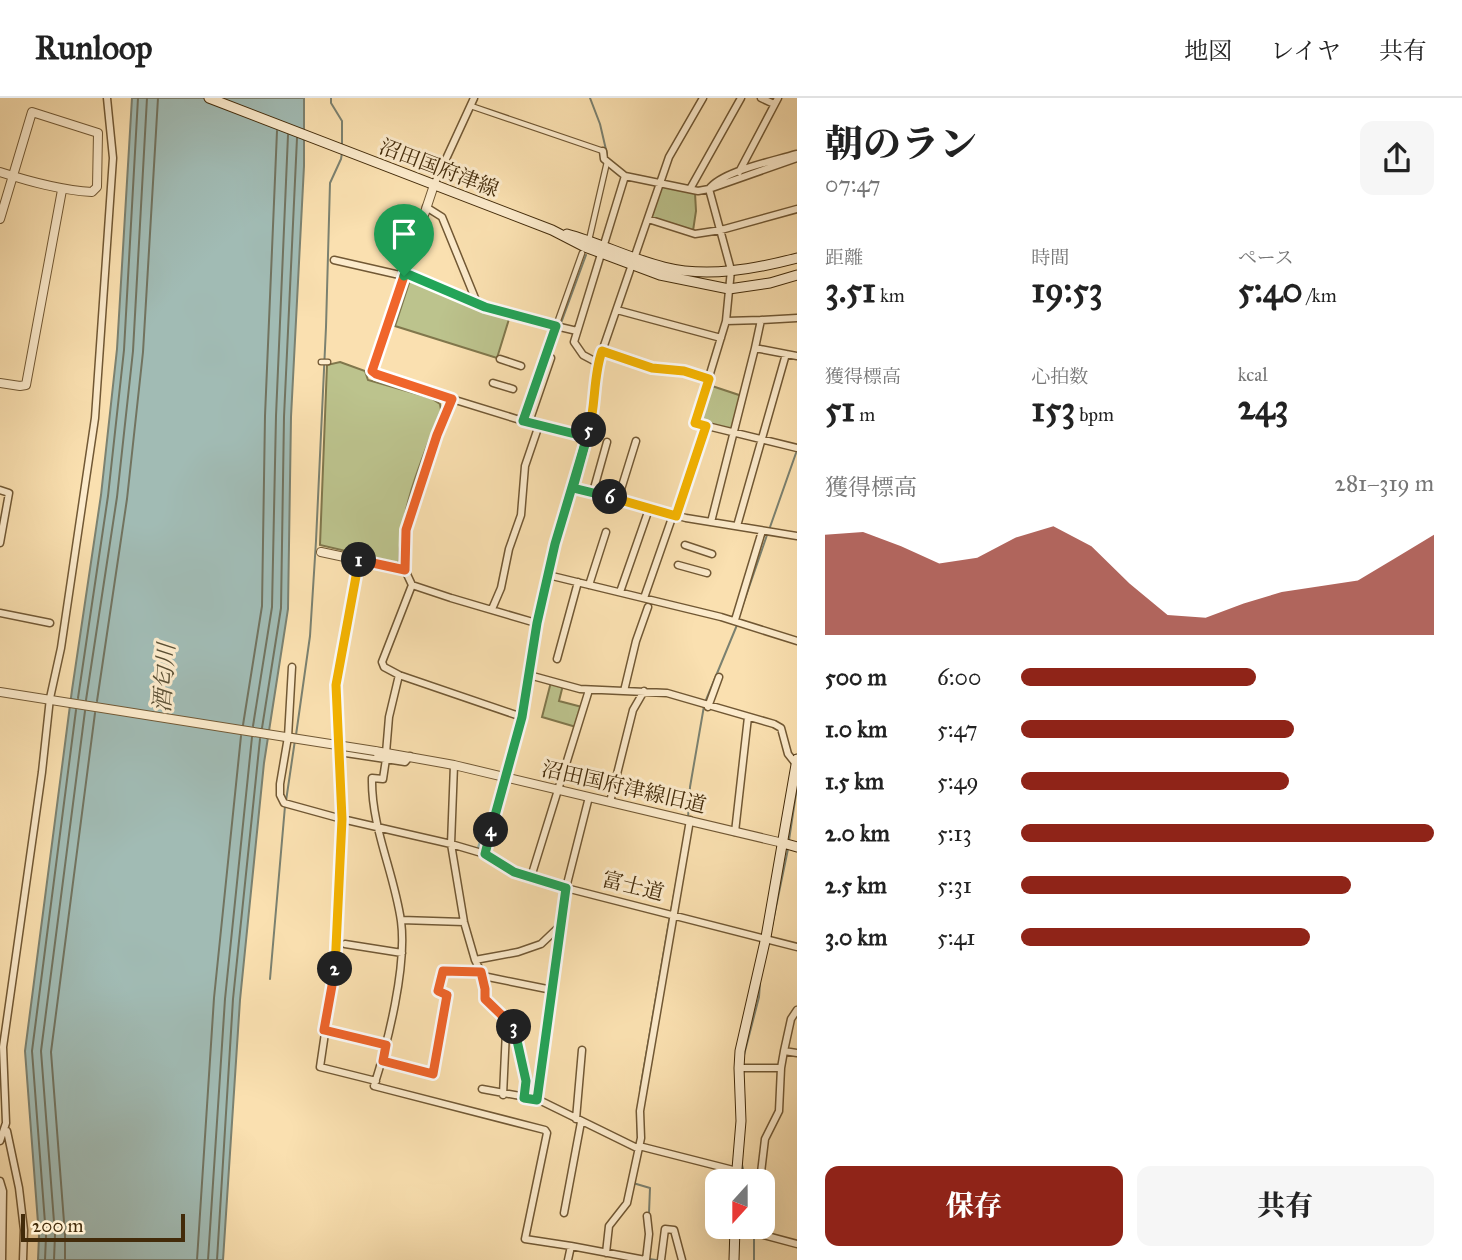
<!DOCTYPE html>
<html lang="ja">
<head>
<meta charset="utf-8">
<style>
  :root { --surface:#fff; --page:#f6f6f6; --text:#222; --muted:#767676; --line:#e0e0e0; --accent:#8f2418 }
  body { margin:0; font-family:"IM FELL Great Primer","Noto Serif JP",serif; background:var(--page); color:var(--text); height:100vh; display:flex; flex-direction:column; font-size:26px; white-space:nowrap }
  * { box-sizing:border-box; margin:0 }
  p { font-size:23px; color:var(--muted) }
  .icon { flex:none; width:38px; height:38px; fill:none; stroke:currentColor; stroke-width:2; stroke-linecap:round; stroke-linejoin:round }
  .map { position:relative; flex:1; overflow:hidden }
  .side { display:flex; flex-direction:column; background:var(--surface); width:665px }
  .side>* { flex:none }
  .needle { width:46px; rotate:201deg }
  .controls { position:absolute; left:705px; top:1071px; display:grid; gap:14px }
  .controls a { display:grid; place-items:center; width:70px; height:70px; border-radius:14px; background:var(--surface); box-shadow:0 7px 28px #0002; font-size:35px }
  .scale { position:absolute; left:21px; bottom:18px; width:164px; box-sizing:border-box; padding-left:7px; border:4px solid #432b0a; border-top:0; font-size:19px; line-height:24px; white-space:nowrap; color:#432b0a; -webkit-text-stroke:5px #fcebcc; paint-order:stroke }
  .pin { position:absolute; display:grid; place-items:center; width:60px; height:60px; color:#fff; margin:-72px -30px; border-radius:50% 50% 50% 0; rotate:-45deg; box-shadow:0 0 7px #0007 }
  .pin .icon { rotate:45deg }
  .km { position:absolute; width:35px; height:35px; margin:-18px; border-radius:50%; background:#222; color:#fff; font-size:19px; line-height:35px; text-align:center }
  .round { display:grid; place-items:center; flex:none; width:74px; height:74px; border-radius:14px; background:var(--page) }
  .headline { display:flex; align-items:center; justify-content:space-between; height:119px; padding:0 28px }
  h1 { font-size:38px; font-weight:800; line-height:52px }
  .stats { display:grid; grid-template-columns:repeat(3,1fr); gap:10px; height:119px; padding:7px 28px }
  .stats div { display:grid; align-content:center }
  .stats b { font-size:35px; font-weight:800 }
  .stats small { font-size:19px; font-weight:400 }
  .stats p { font-size:19px }
  .chart { height:196px; padding:14px 28px }
  .chart p { display:flex; justify-content:space-between }
  .chart svg { width:100%; height:126px; margin-top:7px; fill:var(--accent); opacity:.7 }
  .button { display:flex; gap:14px; margin-top:auto; padding:14px 28px }
  .button a { flex:1; height:80px; border-radius:14px; background:var(--accent); color:#fff; font-size:28px; font-weight:800; line-height:80px; text-align:center }
  .button a+a { background:var(--page); color:var(--text) }
  ul { padding:0 28px; list-style:none; font-size:23px }
  li { display:grid; grid-template-columns:112px 84px 1fr; align-items:center; height:52px }
  li i { height:18px; border-radius:9px; background:var(--accent) }
  header { display:flex; align-items:center; gap:42px; box-sizing:border-box; height:98px; padding:0 35px; background:var(--surface); border-bottom:2px solid var(--line) }
  header strong { font-size:33px }
  nav { display:flex; gap:38px; margin-inline-start:auto; font-size:24px }
  main { display:flex; flex:1; min-height:0 }
  .map>svg:first-child { display:block }
</style>
</head>
<body>
<header>
<strong>Runloop</strong>
<nav><a>地図</a><a>レイヤ</a><a>共有</a></nav>
</header>
<main>
<div class="map">
<svg width="797" height="1162" viewBox="0 0 797 1162">
  <rect width="100%" height="100%" fill="#fae0b0"/>
  <filter id="stains"><feTurbulence type="fractalNoise" baseFrequency=".00286" numOctaves="4"/><feColorMatrix values="0 0 0 0 .2 0 0 0 0 .09 0 0 0 0 .02 0 0 0 .5 -.17"/></filter>
  <radialGradient id="worn" r=".72"><stop offset=".6" stop-color="#630" stop-opacity="0"/><stop offset="1" stop-color="#630" stop-opacity=".3"/></radialGradient>
  <path fill="#bcc38d" stroke="#80774c" stroke-width="2" d="M662 88 695 95 696 113 693 133 651 120Z
    M410 182 468 205 472 209 509 221 497 260 395 228Z
    M340 264 365 273 368 282 431 300 440 306 441 312C422 360 400 411 399 463L397 465 320 447 327 267Z
    M709 287 742 298 732 333 697 324Z
    M551 584 563 587 559 603 582 609 576 629 542 619Z"/>
  <path fill="#a1bbb4" stroke="#7b8170" stroke-width="2" d="M132 0H304V68L291 319 288 511 264 665 240 902 223 1162H38L39 1138 25 953 72 592 101 397 117 251Z"/>
  <g fill="none" stroke-linecap="round" stroke-linejoin="round">
    <path stroke="#72735f" stroke-width="2" d="M78 600 108 398 124 252 138 0
      M86 602 117 399 133 253 147 0
      M97 603 127 401 143 254 158 0
      M243 627 262 508 265 318 277 33
      M253 628 272 509 276 318 288 37
      M262 630 281 510 284 319 297 40
      M45 1162 46 1138 32 953 76 612
      M54 1162 55 1137 41 953 85 613
      M65 1162V1137L51 954 95 615
      M197 1162 214 900 241 638
      M208 1162 225 901 252 639
      M217 1162 233 901 260 641"/>
    <path stroke="#7b8170" stroke-width="2" d="M331 0V5L342 23V46
      M590 0 600 26 607 56
      M561 225 586 157
      M549 258 559 231
      M533 322 562 329
      M769 432 796 355
      M738 521 767 437
      M706 602 737 527
      M296 637 310 538 316 443 326 229 330 85 341 61 342 55
      M286 703 295 642
      M688 720 690 689 704 608
      M789 742 797 689
      M671 813 682 753
      M772 828 788 751
      M270 881 285 708
      M744 957 759 899 760 885
      M640 992 670 818
      M744 994 745 1020
      M637 1015 638 1041
      M742 1067 746 1083
      M633 1085 650 1090 649 1115
      M649 1158V1161L656 1162
      M754 1162V1135"/>
    <path stroke="#a1bbb4" stroke-width="10" d="M482 750 494 714"/>
    <g stroke="#715834" stroke-width="7">
      <path id="pedestrian" d="M471 8 603 53
        M589 142 607 64
        M556 228 582 155
        M321 264H328"/>
    </g>
    <g stroke="#715834" stroke-width="9">
      <path id="minor" d="M761 0 774 6
        M603 53 604 61 625 78 698 93 709 91C722 73 774 63 796 56
        M797 60 709 91 731 172 726 223 761 222 755 250 797 258
        M739 74 778 0
        M434 87 474 0
        M690 91 741 0
        M426 109 442 119 477 205 513 218 577 233
        M648 121 695 136 721 132 797 111
        M334 162 404 178
        M405 175 477 205
        M617 212 721 240
        M761 222 797 220
        M726 223 695 325 797 350
        M602 253 652 270 684 273 709 281
        M500 261 521 268
        M598 265 583 257 574 244 625 78
        M493 285 513 291
        M452 301 520 322 587 339
        M523 323 556 228
        M529 324 551 260
        M573 390 686 420 797 438
        M0 392 9 395 0 445
        M593 394 607 344
        M618 401 636 343
        M676 417 706 328
        M711 424 755 250
        M737 428 786 256
        M685 447 712 456
        M358 462 336 587 342 721 335 867 320 969 376 983
        M678 467 707 475
        M405 472 412 487 451 500 536 525
        M548 477 721 519 797 543
        M589 487 606 434
        M620 494 649 411
        M644 500 673 417
        M492 511 501 490 509 451 521 417 525 368 539 327
        M0 515 50 525
        M735 522 762 433
        M557 561 578 484
        M292 569 288 639 280 686V697L284 705 342 721 451 746 485 756 514 773 566 790 797 849
        M399 577 522 619
        M529 577 580 591 667 595 774 626 781 630 788 656 796 666
        M624 593 636 543 648 509
        M708 609 719 579
        M339 654 405 664 410 658
        M386 655 389 619 399 577 384 569 382 564 412 487
        M386 661 383 681 372 680C371 729 394 774 401 823 407 868 388 944 374 988L545 1032 547 1035 525 1141 571 1148
        M454 667 451 746 464 824 475 862 483 878 485 901 514 926 526 983 524 1000
        M589 699 566 790 537 1001 639 1051
        M610 704 633 612 644 593
        M735 734 748 619
        M485 756 522 619 536 525 555 446 591 327 598 265 669 59 703 0
        M531 779 589 592
        M401 822 464 824
        M345 846 402 855
        M475 862 518 854 541 846 561 827
        M483 878 552 892
        M324 932 386 947
        M784 953 791 921 797 912
        M383 963 433 976 447 897 437 893 443 873 481 874
        M739 970H781L784 953 797 955
        M482 991 537 1001
        M503 997 506 933
        M576 1021 582 952
        M7 1033 19 1090 24 1132 23 1162
        M0 1043 6 1025 3 949 42 674 50 600 61 550 95 320 113 60 107 0
        M639 1048 737 1073
        M0 1083 3 1093 2 1162
        M760 1083 765 1041 779 1013 781 970
        M564 1115 581 1024
        M735 1134 752 1131 756 1135 797 1146
        M606 1155 609 1128 627 1105 641 1040 640 1013 690 722
        M568 1162 571 1148 645 1162
        M646 1162 649 1136 647 1118
        M661 1162 665 1131 674 1132 682 1162"/>
    </g>
    <g stroke="#715834" stroke-width="10">
      <path id="tertiary" d="M0 74C31 84 60 92 92 94L97 89 98 35 32 14 0 121
        M0 285 20 288 26 287 62 92
        M321 454 405 472 406 432 437 337 452 301 375 276 372 273 434 87
        M0 594 292 640
        M375 653 454 667 783 745"/>
    </g>
    <g stroke="#432b0a" stroke-width="11">
      <path id="secondary" d="M209 0 552 132 585 149 660 177 729 191 770 185 797 177
        M567 136C600 145 631 161 664 169 707 180 755 171 797 160
        M783 745 797 749
        M736 1083 741 1023 739 970 740 953 766 839 797 661
        M734 1162 735 1129"/>
    </g>
    <use href="#pedestrian" stroke="#fcebcc" stroke-width="4.5"/>
    <use href="#minor" stroke="#fcebcc" stroke-width="6"/>
    <use href="#tertiary" stroke="#fcebcc" stroke-width="8"/>
    <use href="#secondary" stroke="#fcebcc" stroke-width="9"/>
    <g stroke="#715834" stroke-width="10" stroke-linecap="butt">
      <path id="tertiary-bridge" d="M292 640 375 653"/>
    </g>
    <use href="#tertiary-bridge" stroke="#fcebcc" stroke-width="8"/>
  </g>
  <g fill="none" stroke-linecap="round" stroke-linejoin="round">
    <g stroke="#fff" stroke-width="14">
      <path id="split-1" d="M359 462 405 472 406 432 437 337 452 301 376 276 372 273 404 178"/>
    </g>
    <g stroke="#fff" stroke-width="14">
      <path id="split-2" d="M335 871 342 721 336 587 359 462"/>
    </g>
    <g stroke="#fff" stroke-width="14">
      <path id="split-3" d="M335 871 324 932 386 947 383 963 433 976 447 897 438 893 443 873 481 874 485 891V901L514 929"/>
    </g>
    <g stroke="#fff" stroke-width="14">
      <path id="split-4" d="M491 732 485 756 514 774 566 790 537 1002 524 1000 526 983 514 929"/>
    </g>
    <g stroke="#fff" stroke-width="14">
      <path id="split-5" d="M491 732 522 619 537 525 555 446 589 332"/>
    </g>
    <g stroke="#fff" stroke-width="14">
      <path id="split-6" d="M589 332C596 306 593 278 602 253L652 270 684 273 709 281 695 325 706 328 676 418 610 399"/>
    </g>
    <g stroke="#fff" stroke-width="14">
      <path id="split-7" d="M404 178 405 175 485 209 556 228 523 323 587 339 573 390 610 399"/>
    </g>
    <use href="#split-1" stroke="#f0652b" stroke-width="9"/>
    <use href="#split-2" stroke="#f5b400" stroke-width="9"/>
    <use href="#split-3" stroke="#f0652b" stroke-width="9"/>
    <use href="#split-4" stroke="#22a559" stroke-width="9"/>
    <use href="#split-5" stroke="#22a559" stroke-width="9"/>
    <use href="#split-6" stroke="#f5b400" stroke-width="9"/>
    <use href="#split-7" stroke="#22a559" stroke-width="9"/>
  </g>
  <g text-anchor="middle" stroke-width="6" stroke-linejoin="round" paint-order="stroke">
    <g font-size="21" fill="#432b0a" stroke="#fcebcc">
      <text transform="translate(439 70) rotate(21)" y="7">沼田国府津線</text>
      <text transform="translate(624 689) rotate(13)" y="7">沼田国府津線旧道</text>
      <text transform="translate(633 788) rotate(14)" y="7">富士道</text>
    </g>
    <g font-size="23" font-style="italic" fill="#5a4f34" stroke="#fcebcc">
      <text transform="translate(164 580) rotate(-86)" y="8">酒匂川</text>
    </g>
  </g>
  <rect width="100%" height="100%" filter="url(#stains)"/>
  <rect width="100%" height="100%" fill="url(#worn)"/>
</svg>
<div class="controls">
<a><svg class="needle" viewBox="-14 -14 28 28"><path d="M0-13l5 13h-10z" fill="#e53935"/><path d="M0 13l5-13h-10z" fill="#767676"/></svg></a>
</div>
<div class="scale">200 m</div>
<div class="pin" style="left:404px;top:178px;background:#1e9e55"><svg class="icon" aria-label="arrive" viewBox="0 0 24 24"><path d="M6 21V4h12l-3 4 3 4H6"/></svg></div>
<b class="km" style="left:359px;top:462px">1</b>
<b class="km" style="left:335px;top:871px">2</b>
<b class="km" style="left:514px;top:929px">3</b>
<b class="km" style="left:491px;top:732px">4</b>
<b class="km" style="left:589px;top:332px">5</b>
<b class="km" style="left:610px;top:399px">6</b>
</div>
<section class="side">
<div class="headline"><div><h1>朝のラン</h1><p>07:47</p></div><a class="round"><svg class="icon" aria-label="share" viewBox="0 0 24 24"><path d="M12 15V3M7 8l5-5 5 5M5 13v7h14v-7"/></svg></a></div>
<div class="stats">
<div><p>距離</p><b>3.51<small> km</small></b></div>
<div><p>時間</p><b>19:53</b></div>
<div><p>ペース</p><b>5:40<small> /km</small></b></div>
</div>
<div class="stats">
<div><p>獲得標高</p><b>51<small> m</small></b></div>
<div><p>心拍数</p><b>153<small> bpm</small></b></div>
<div><p>kcal</p><b>243</b></div>
</div>
<div class="chart"><p><span>獲得標高</span>281–319 m</p>
<svg viewBox="0 0 160 44" preserveAspectRatio="none"><path d="M0 44V9L10 8L20 13L30 19L40 17L50 10L60 6L70 13L80 26L90 37L100 38L110 33L120 29L130 27L140 25L150 17L160 9V44z"/></svg>
</div>
<ul>
<li><b>500 m</b>6:00<i style="width:57%"></i></li>
<li><b>1.0 km</b>5:47<i style="width:66%"></i></li>
<li><b>1.5 km</b>5:49<i style="width:65%"></i></li>
<li><b>2.0 km</b>5:13<i style="width:100%"></i></li>
<li><b>2.5 km</b>5:31<i style="width:80%"></i></li>
<li><b>3.0 km</b>5:41<i style="width:70%"></i></li>
</ul>
<div class="button"><a>保存</a><a>共有</a></div>
</section>
</main>
</body>
</html>
